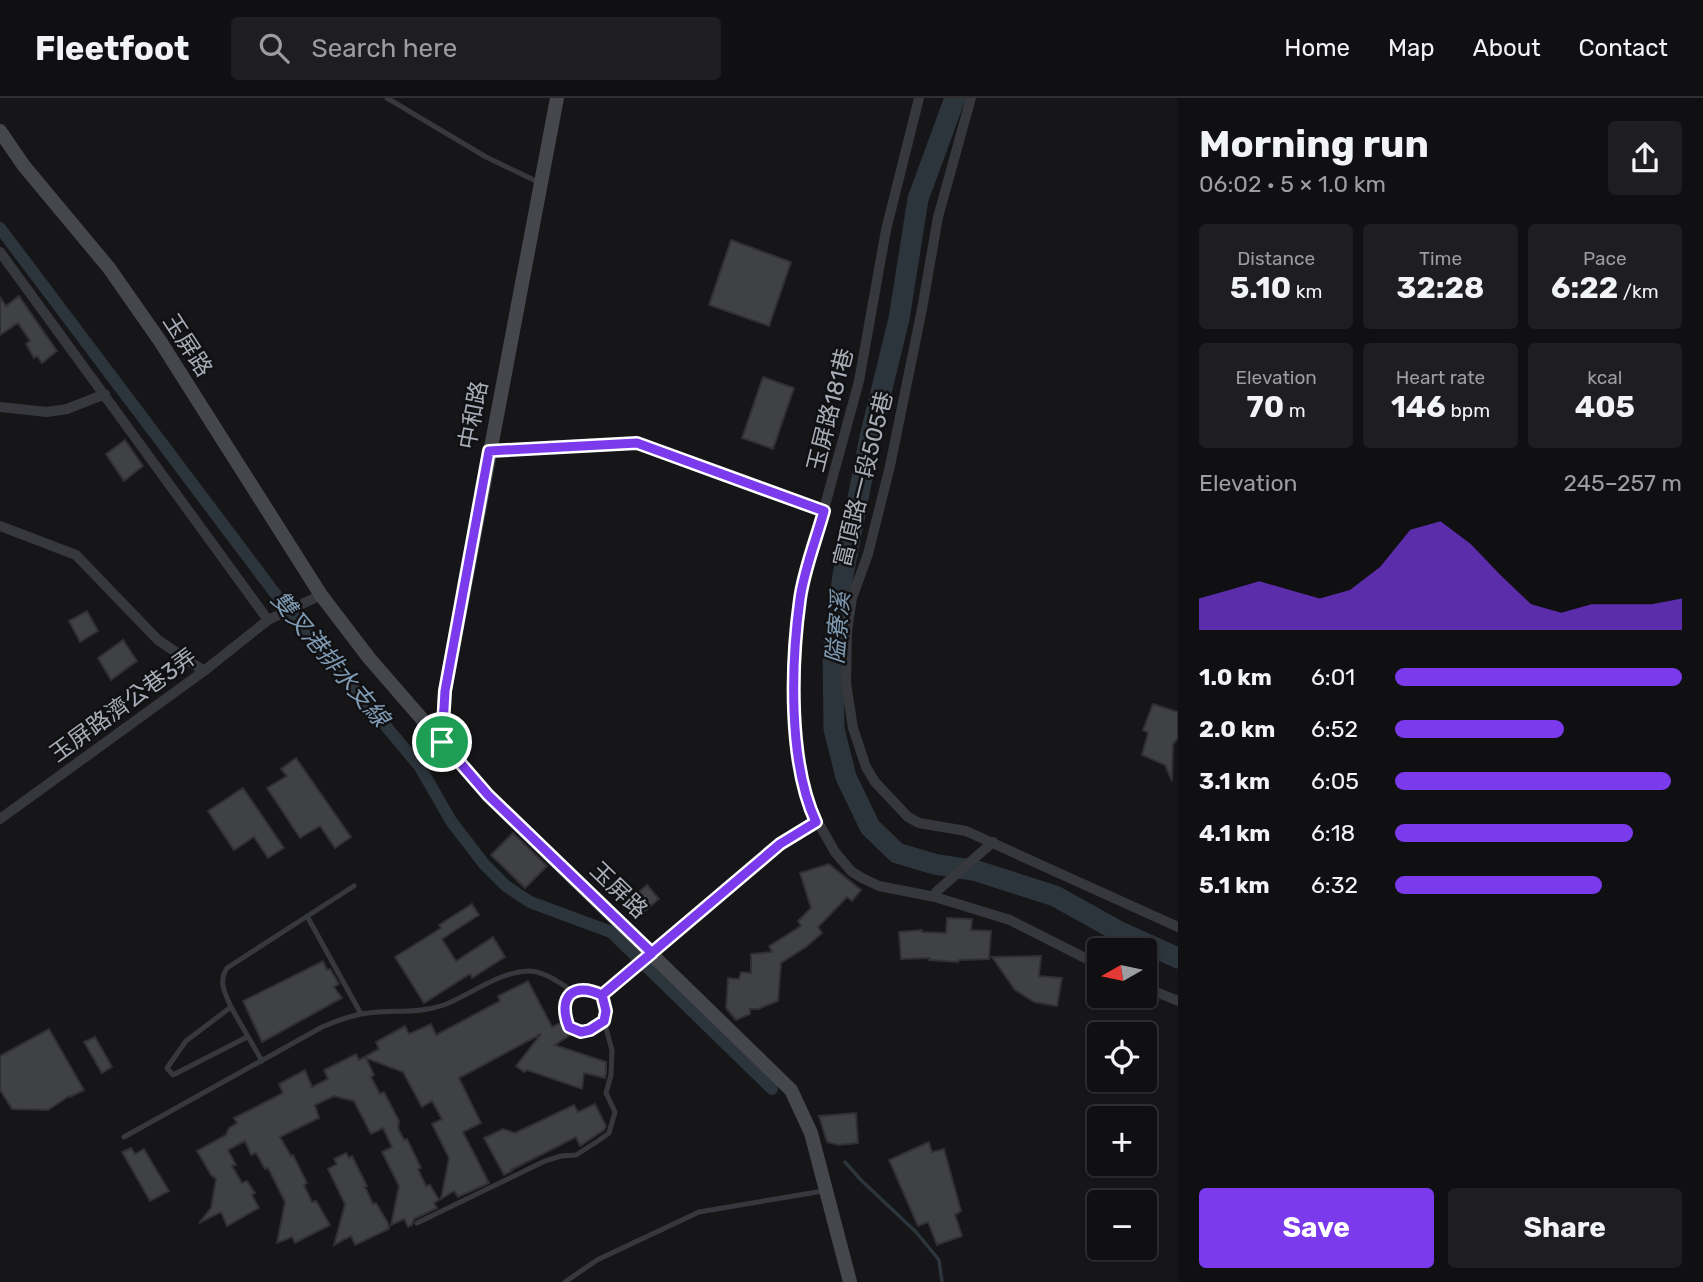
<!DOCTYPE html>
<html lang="en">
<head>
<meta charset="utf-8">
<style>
  :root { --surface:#101012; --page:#1e1e20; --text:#f1f3f6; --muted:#9c9d9f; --line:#303032; --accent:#7c3aed }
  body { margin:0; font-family:Rubik,"Noto Sans TC",sans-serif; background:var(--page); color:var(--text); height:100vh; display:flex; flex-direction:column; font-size:26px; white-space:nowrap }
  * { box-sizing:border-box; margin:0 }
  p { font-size:23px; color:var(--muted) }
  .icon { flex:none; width:38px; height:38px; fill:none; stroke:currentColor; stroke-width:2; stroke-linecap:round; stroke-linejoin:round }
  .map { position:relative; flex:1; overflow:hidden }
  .details { display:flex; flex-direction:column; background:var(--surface); width:525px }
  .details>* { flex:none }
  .needle { width:46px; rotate:261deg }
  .tools { position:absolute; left:1087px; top:840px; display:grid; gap:14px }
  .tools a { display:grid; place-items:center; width:70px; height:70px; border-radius:7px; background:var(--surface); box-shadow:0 2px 5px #0004,0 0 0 2px var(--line); font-size:35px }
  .pin { position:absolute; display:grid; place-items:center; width:60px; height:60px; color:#fff; margin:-30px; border:4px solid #fff; border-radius:50%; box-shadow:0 2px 7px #0007 }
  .round { display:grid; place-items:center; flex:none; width:74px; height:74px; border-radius:7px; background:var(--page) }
  .summary { display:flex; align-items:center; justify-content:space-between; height:119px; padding:0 21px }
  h1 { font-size:38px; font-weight:700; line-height:52px }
  .figures { display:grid; grid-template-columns:repeat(3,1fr); gap:10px; height:119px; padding:7px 21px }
  .figures div { display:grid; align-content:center; border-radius:7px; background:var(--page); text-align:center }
  .figures b { font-size:30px; font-weight:700 }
  .figures small { font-size:19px; font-weight:400 }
  .figures p { font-size:19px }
  .chart { height:196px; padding:14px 21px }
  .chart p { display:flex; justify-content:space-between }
  .chart svg { width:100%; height:126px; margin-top:7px; fill:var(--accent); opacity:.7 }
  .primary-button { display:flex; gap:14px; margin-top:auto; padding:14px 21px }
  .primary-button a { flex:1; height:80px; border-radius:7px; background:var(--accent); color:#fff; font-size:28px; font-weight:700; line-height:80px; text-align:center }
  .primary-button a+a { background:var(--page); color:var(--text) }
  ul { padding:0 21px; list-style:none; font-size:23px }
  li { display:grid; grid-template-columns:112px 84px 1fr; align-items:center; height:52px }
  li i { height:18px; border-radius:9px; background:var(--accent) }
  header { display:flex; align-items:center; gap:42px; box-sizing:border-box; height:98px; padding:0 35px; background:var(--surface); border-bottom:2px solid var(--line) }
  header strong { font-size:33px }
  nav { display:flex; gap:38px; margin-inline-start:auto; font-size:24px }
  .search { width:490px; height:63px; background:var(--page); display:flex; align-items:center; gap:18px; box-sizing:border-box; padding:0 24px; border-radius:7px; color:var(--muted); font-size:26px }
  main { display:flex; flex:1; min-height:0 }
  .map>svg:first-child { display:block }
</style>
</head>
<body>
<header>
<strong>Fleetfoot</strong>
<div class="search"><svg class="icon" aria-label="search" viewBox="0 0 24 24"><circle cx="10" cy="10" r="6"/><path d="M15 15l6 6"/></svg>Search here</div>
<nav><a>Home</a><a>Map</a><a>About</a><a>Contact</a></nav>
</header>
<main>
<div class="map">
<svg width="1178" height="1184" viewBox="0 0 1178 1184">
  <rect width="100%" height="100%" fill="#161618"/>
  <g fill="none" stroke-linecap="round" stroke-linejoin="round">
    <path stroke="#2c353c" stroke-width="3.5" d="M845 1064 861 1082 916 1134 939 1162 942 1184"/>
    <path stroke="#2c353c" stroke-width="12" d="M0 130 274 494 420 669 451 723 484 766 506 788 530 804 611 834 772 991"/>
    <path stroke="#2c353c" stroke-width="21" d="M955 0 918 101 899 221 870 339 843 477 833 554 834 631 846 679 870 729 897 755 934 766 977 773 1055 798 1118 833 1178 860"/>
  </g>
  <path fill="#404145" stroke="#303034" stroke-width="2" d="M731 142 791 164 769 228 709 207Z
    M19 198 57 253 42 265 37 258 34 260 26 246 30 243 18 225 0 237V199L6 208Z
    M763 279 794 290 773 351 742 340Z
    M125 342 143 368 124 383 106 356Z
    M87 513 98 533 80 544 69 523Z
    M123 542 137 563 111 582 98 560Z
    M1153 606 1178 614V640L1173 646 1172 683 1165 667 1142 657 1148 635 1143 632Z
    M296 660 351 739 335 750 320 728 300 740 267 690 287 678 281 671Z
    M243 690 284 750 268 760 254 739 234 752 208 713Z
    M513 735 547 768 525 790 491 757Z
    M829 766 861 792 852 803 847 799 818 829 822 835 806 849 781 865 778 903 758 911H750V916L736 922 726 910 728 880 739 881 741 874 751 875V856L772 854 769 848 801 828 798 823 811 810 800 775Z
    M647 787 659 801 639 818 627 804Z
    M472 806 479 817 442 841 456 863 493 839 505 859 472 880 470 876 424 905 395 859 441 830 439 827Z
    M947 820 972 821 971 832 991 833 989 861 959 862 958 864 929 862V860L901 861 899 834 922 832V834L946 835Z
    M1041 858 1039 878 1062 880 1057 908 1034 904 1015 892 992 859Z
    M323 863 327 872 330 871 339 886 334 889 342 900 262 944 243 903Z
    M528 883 552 929 562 924 569 938 555 947 606 964V976L605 980 584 975 582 991 527 972 524 974 516 968 541 936 459 980 481 1025 463 1034 489 1085 458 1099 454 1093 441 1101 449 1060 432 1026 442 1021 432 1003 422 1009 403 974 366 960 374 977 371 979 380 996 384 994 399 1023 398 1030 404 1042 407 1041 421 1070 418 1071 426 1088 430 1087 439 1102 434 1105 437 1110 414 1121 412 1127 408 1129 404 1121 391 1127 399 1088 382 1054 392 1049 383 1030 371 1036 354 1003 334 998 315 1007 319 1020 280 1039 291 1058 293 1057 307 1085 304 1087 312 1104 316 1103 330 1127 295 1145 292 1139 277 1145 285 1104 268 1070 265 1071 256 1055 251 1057 245 1043 228 1052 236 1067 232 1068 242 1085 247 1083 255 1095 252 1097 259 1110 227 1128 221 1114 199 1125 211 1110 216 1081 211 1077 197 1053 226 1037 229 1030 237 1025 234 1020 283 995 279 986 305 972 312 989 328 981 324 972 356 956 359 962 379 951 376 944 405 928 409 936 431 926 436 937 500 903 498 898Z
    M49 931 84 992 70 999 69 998 48 1012 12 1011 0 992V958Z
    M95 939 112 969 102 975 84 944Z
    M595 1006 606 1028 604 1032 580 1048 576 1039 511 1072 512 1073 504 1077 484 1040 503 1031 515 1035 574 1007 578 1014Z
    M856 1015 858 1045 838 1047 827 1044 819 1018Z
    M929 1044 932 1054 944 1051 961 1113 955 1117 962 1138 937 1147 928 1124 918 1128 889 1062Z
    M131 1050 135 1056 144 1051 169 1093 150 1103 122 1054Z
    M346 1055 349 1060 352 1058 367 1088 365 1089 373 1106 376 1105 388 1125 389 1131 355 1147 351 1138 334 1147 345 1106 328 1071 337 1066 334 1061Z"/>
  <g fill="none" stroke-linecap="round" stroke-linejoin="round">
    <path stroke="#37383d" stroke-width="5" d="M387 0 486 59 540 85
      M307 818 361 916
      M572 893C560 904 564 916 569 929 585 935 590 932 604 923
      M231 909 262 963
      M247 939 173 977 167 970 186 943 231 909C225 895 218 884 227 870L354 788
      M124 1039 322 929C332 925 343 920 353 918 383 909 412 918 444 907 472 896 498 874 529 873 544 873 560 885 572 893L582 892 602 897 649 858
      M417 1125 545 1063 561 1058 576 1057 598 1043 609 1035 615 1014 606 995 611 977 612 952 604 923 606 913 602 897
      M565 1184 597 1162 699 1114 823 1093"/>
    <path stroke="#37383d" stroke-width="10" d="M919 0 886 132 859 283 800 499 795 564 796 627 801 683 807 705 835 754 851 773 862 780 879 788 935 799 1010 822 1099 867
      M971 0 938 119 922 211 890 368 868 456 852 500 847 533 846 585 853 630 866 669 875 684 908 719 919 725 966 733 1178 829
      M0 154 268 522 321 497
      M0 309 47 314 67 311 105 296
      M490 353 637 345 824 413
      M0 428 76 457 158 542 204 573
      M0 721 204 573 268 522
      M935 799 936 794 993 744
      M652 855 780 746 816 724
      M1144 889 1178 903"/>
    <path stroke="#45474d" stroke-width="14" d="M0 33 24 68 109 170 160 243 321 497 369 560 488 697 791 992 811 1035 850 1184
      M442 644 445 593 557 0"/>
  </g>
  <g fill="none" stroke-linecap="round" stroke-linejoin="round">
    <g stroke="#fff" stroke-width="14">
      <path id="route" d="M442 644 488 697 652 855 602 897C573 883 557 899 569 929L581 934 590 932 604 923 606 913 602 897 780 746 816 724C788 664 791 566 800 501 804 472 816 442 824 413L637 345 489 353 445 593 442 644"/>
    </g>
    <use href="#route" stroke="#7c3aed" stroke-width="9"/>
  </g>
  <g text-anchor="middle" stroke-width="5" stroke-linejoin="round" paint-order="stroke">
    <g font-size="23" fill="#a8adb8" stroke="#111113">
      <text transform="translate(188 247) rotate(57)" y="8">玉屏路</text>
      <text transform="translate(830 312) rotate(-76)" y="8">玉屏路181巷</text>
      <text transform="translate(473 317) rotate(-79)" y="8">中和路</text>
      <text transform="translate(863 381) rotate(-76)" y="8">富頂路一段505巷</text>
      <text transform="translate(123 607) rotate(-36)" y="8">玉屏路濟公巷3弄</text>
      <text transform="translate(619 792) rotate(44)" y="8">玉屏路</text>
    </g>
    <g font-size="24" font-style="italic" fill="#7f9bb3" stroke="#111113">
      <text transform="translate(838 530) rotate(-85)" y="8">隘寮溪</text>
      <text transform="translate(330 561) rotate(50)" y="8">雙叉港排水支線</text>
    </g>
  </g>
</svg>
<div class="tools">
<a><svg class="needle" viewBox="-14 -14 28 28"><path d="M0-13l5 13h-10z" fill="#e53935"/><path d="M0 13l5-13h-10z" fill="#9c9d9f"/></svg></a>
<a><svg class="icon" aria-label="locate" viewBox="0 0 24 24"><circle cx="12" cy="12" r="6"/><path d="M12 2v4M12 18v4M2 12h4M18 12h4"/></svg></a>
<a>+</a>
<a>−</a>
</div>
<div class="pin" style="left:442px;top:644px;background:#1e9e55"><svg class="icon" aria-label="arrive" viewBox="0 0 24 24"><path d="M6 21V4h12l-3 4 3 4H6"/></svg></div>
</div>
<section class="details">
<div class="summary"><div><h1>Morning run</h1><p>06:02 · 5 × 1.0 km</p></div><a class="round"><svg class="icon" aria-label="share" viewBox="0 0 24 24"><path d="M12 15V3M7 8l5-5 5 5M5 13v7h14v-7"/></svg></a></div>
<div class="figures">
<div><p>Distance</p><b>5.10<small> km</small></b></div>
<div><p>Time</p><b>32:28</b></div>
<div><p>Pace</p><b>6:22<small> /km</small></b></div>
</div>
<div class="figures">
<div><p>Elevation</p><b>70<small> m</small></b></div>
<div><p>Heart rate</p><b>146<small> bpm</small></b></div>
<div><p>kcal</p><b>405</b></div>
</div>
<div class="chart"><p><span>Elevation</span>245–257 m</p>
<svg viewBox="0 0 160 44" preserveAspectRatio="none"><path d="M0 44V33L10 30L20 27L30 30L40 33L50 30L60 22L70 9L80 6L90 14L100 25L110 35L120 38L130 35L140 35L150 35L160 33V44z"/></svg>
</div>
<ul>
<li><b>1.0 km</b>6:01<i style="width:100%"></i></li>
<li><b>2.0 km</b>6:52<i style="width:59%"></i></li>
<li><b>3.1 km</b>6:05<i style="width:96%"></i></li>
<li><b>4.1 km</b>6:18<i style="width:83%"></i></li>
<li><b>5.1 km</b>6:32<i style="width:72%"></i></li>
</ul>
<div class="primary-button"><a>Save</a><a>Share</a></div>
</section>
</main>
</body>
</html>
